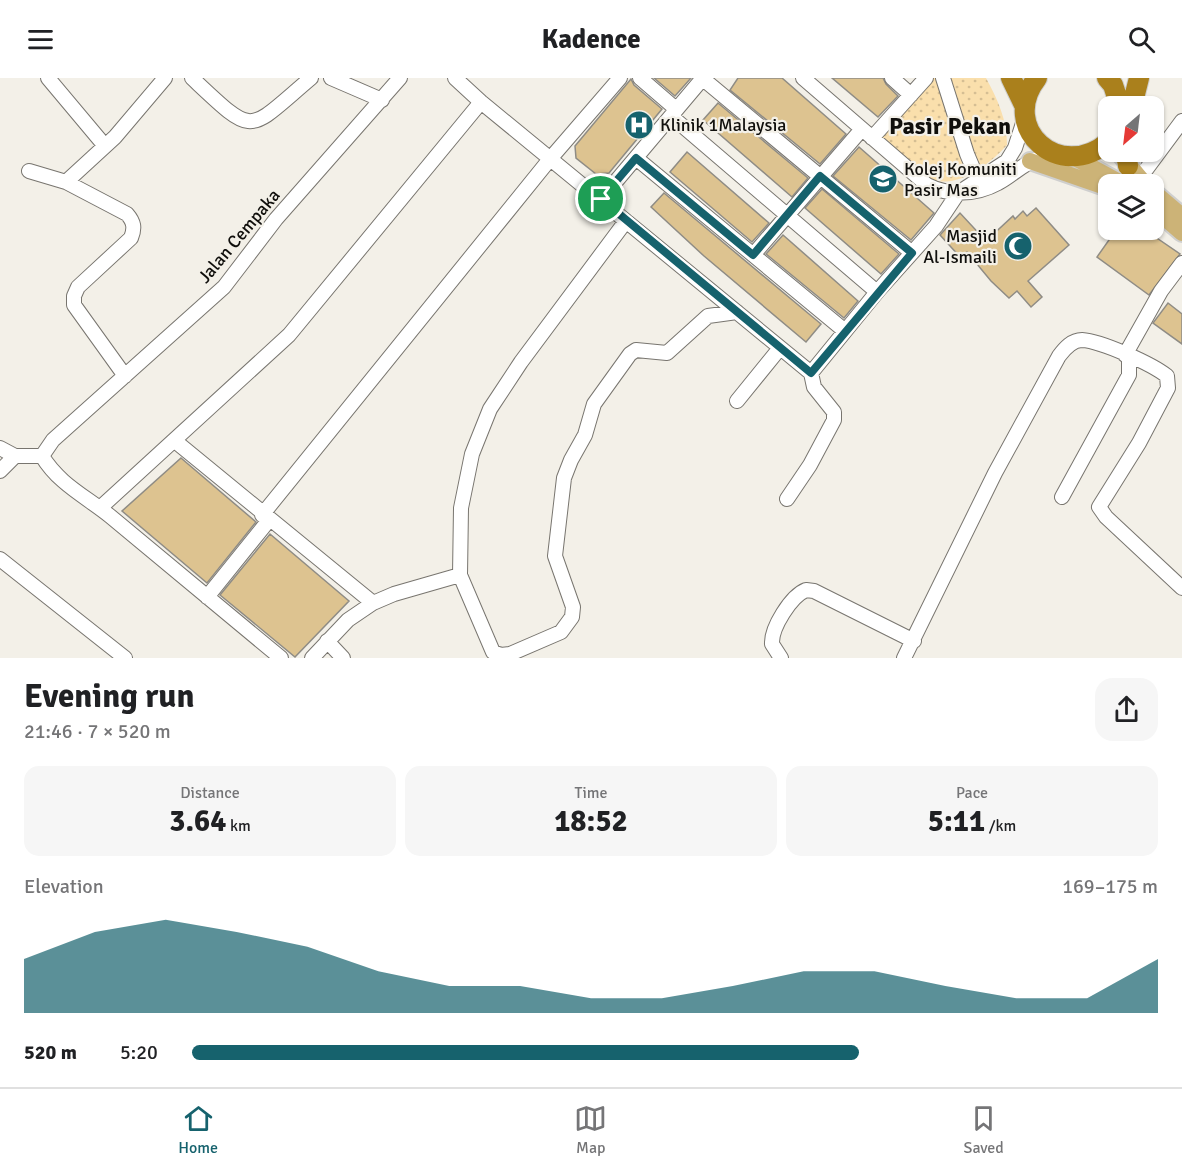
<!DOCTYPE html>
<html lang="en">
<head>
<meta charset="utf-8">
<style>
  :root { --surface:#fff; --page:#f6f6f6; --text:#202124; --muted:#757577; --line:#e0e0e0; --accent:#16626d }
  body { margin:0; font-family:Signika,sans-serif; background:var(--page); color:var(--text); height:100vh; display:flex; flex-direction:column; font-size:22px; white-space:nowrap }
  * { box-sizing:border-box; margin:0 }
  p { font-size:20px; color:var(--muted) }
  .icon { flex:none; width:33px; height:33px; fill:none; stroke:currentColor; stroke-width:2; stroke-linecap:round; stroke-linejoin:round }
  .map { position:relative; height:580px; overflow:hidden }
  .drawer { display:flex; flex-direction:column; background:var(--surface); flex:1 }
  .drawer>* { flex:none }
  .needle { width:39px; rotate:208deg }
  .tools { position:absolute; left:1098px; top:18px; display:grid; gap:12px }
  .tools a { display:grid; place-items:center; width:66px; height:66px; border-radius:12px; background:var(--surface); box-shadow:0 2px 4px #0004; font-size:30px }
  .pin { position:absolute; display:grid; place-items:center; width:51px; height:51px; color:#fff; margin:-26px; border:3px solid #fff; border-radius:50%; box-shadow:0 2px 6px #0007 }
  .round { display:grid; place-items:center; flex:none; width:63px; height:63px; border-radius:18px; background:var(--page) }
  .headline { display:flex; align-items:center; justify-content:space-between; height:102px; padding:0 24px }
  h1 { font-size:33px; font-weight:700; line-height:45px }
  .stats { display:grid; grid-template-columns:repeat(3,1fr); gap:9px; height:102px; padding:6px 24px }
  .stats div { display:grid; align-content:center; border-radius:15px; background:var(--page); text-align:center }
  .stats b { font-size:30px; font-weight:700 }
  .stats small { font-size:16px; font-weight:400 }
  .stats p { font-size:16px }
  .chart { height:168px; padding:12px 24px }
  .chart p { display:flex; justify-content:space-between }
  .chart svg { width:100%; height:108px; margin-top:6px; fill:var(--accent); opacity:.7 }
  ul { padding:0 24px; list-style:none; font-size:20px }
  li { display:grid; grid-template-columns:96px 72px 1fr; align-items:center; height:45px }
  li i { height:15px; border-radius:8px; background:var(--accent) }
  header { display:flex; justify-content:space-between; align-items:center; height:78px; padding:0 24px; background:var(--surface); font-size:27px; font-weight:700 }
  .menu { display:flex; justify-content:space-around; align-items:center; height:84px; border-top:2px solid var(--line); background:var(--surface); font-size:16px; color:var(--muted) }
  .menu a { display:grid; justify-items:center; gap:3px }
  .menu .current { color:var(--accent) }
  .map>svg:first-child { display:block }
</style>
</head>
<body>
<header><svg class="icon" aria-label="menu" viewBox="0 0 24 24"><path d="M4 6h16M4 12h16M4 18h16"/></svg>Kadence<svg class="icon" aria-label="search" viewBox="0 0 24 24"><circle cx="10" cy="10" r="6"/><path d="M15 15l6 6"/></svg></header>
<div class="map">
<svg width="1182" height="580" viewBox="0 0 1182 580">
  <defs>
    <pattern id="grass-dots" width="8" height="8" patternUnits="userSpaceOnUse" patternTransform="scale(1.5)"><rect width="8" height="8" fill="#fadfac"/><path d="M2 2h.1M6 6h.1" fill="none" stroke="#d5be93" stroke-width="1.8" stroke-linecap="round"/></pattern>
  </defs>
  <rect width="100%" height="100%" fill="#f3f0e8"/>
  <path fill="url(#grass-dots)" d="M926 0H986C998 22 1007 42 1007 67 990 86 957 112 930 101 918 96 889 65 877 55Z"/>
  <path fill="#ddc390" stroke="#8f8c85" stroke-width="1.5" d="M654 0H691L675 18Z
    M738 0H782L846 56 820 86 730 12Z
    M832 0H883L886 6 898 18 878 39Z
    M631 1 634 7 662 31 609 95 596 96 576 80 575 68Z
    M718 25 808 100 792 119 703 42Z
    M859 69 934 135 911 162 833 98Z
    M687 74 769 145 752 164 670 94Z
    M822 111 899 176 881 196 805 130Z
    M664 115 821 246 806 264 704 178 651 129Z
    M1036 130 1069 167 1028 203 1042 219 1031 229 1017 213 1009 220 991 203 967 174 961 180 940 157 960 135 986 163 1013 138 1015 141 1023 133 1027 138Z
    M1116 152H1145L1180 176 1149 217 1097 179Z
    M783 157 858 223 844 240 766 176Z
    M1168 225 1182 236V266L1153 245Z
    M181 380 256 444 207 505 122 433Z
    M270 456 349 523 295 579 220 517Z"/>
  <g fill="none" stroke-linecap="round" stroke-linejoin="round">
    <g stroke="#78756f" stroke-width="16">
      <path id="minor" d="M48 0 105 68
        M192 0C256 60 246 55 311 0
        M331 0 382 22
        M455 0 481 24 811 295 814 309 834 334V342L810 387 787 421
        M640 0 676 31
        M702 0 912 175
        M803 0 927 107C949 118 976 117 998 105 1012 98 1023 85 1038 81
        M892 0 911 17
        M943 0 967 76 981 109
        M671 38 877 214
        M872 60 926 0
        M636 80 845 253
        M29 93 66 104 127 136C134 144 135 150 131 160L78 209 74 218V227L125 298
        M1139 101 1182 43
        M66 104 115 59 165 0
        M601 121 703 0
        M626 143 521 284 490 331 472 376 461 430 460 497 493 574 501 577 510 576 561 554 572 539 573 529 555 478 564 400 571 382 585 357 594 326 630 276 636 272 667 275 708 238 737 234
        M753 177 862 51
        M1125 277 1161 213 1182 185
        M811 295 877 214 936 148 958 115 1007 83 1015 70 1025 39
        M737 323 780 270
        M175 363 373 525 394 516 460 497
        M0 370 15 378H42
        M42 378 53 362 224 209 276 141 400 0
        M42 378C59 406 85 418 110 438 167 486 224 533 281 580
        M0 393 15 378
        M1062 419 1129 297V279
        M100 430 289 257 481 24
        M262 437 550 81 620 0
        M0 481 125 580
        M207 519 269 442
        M327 563 343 580
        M312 580 348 542 373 525
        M781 580 772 566C771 550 791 518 806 512L814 513 914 563
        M904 580 995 395 1059 278C1065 270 1072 262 1082 262 1101 263 1152 286 1167 298L1168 310 1139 365 1099 429 1106 439 1182 510"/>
    </g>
    <g stroke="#cfcfce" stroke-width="20">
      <path id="major" d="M1121 77 1145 106
        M1075 80 1123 106
        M1030 83 1108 110
        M1154 114 1182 138
        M1154 131 1182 155"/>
    </g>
    <g stroke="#cfcfce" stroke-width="22">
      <path id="highway" d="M1011 0 1025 29
        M1037 0C998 50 1060 105 1108 64
        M1107 0 1113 7 1120 28
        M1132 28 1139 0
        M1126 74 1128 88"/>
    </g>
    <use href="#minor" stroke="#fff" stroke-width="14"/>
    <use href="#major" stroke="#ccb377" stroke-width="16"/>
    <use href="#highway" stroke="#aa801c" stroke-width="20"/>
  </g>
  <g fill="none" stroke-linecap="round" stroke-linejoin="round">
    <g stroke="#fff" stroke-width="12">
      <path id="route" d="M636 80 753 177 820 98 912 175 811 295 601 121Z"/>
    </g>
    <use href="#route" stroke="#16626d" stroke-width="8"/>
  </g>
  <defs>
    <g id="hospital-disc" transform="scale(1.5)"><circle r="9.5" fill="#16626d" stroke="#f3f0e8"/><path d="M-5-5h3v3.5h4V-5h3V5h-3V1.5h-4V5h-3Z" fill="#fff"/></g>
    <g id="university-disc" transform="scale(1.5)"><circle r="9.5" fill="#16626d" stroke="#f3f0e8"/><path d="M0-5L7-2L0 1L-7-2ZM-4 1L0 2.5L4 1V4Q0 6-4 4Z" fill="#fff"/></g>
    <g id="mosque-disc" transform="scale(1.5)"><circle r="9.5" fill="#16626d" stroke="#f3f0e8"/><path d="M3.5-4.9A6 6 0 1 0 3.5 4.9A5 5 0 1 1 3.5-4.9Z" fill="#fff"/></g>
  </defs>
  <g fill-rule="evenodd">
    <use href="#hospital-disc" x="639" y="47"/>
    <use href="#university-disc" x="883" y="101"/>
    <use href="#mosque-disc" x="1018" y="168"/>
  </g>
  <g text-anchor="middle" stroke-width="4.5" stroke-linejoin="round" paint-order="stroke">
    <g font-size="18" fill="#100f0c" stroke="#f3f0e8" text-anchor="start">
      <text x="660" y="53">Klinik 1Malaysia</text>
      <text x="904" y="97">Kolej Komuniti<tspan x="904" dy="21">Pasir Mas</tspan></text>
      <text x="997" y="164" text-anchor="end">Masjid<tspan x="997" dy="21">Al-Ismaili</tspan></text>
    </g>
    <g font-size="18" fill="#100f0c" stroke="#f3f0e8">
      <text transform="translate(239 158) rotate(-50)" y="6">Jalan Cempaka</text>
    </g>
    <g font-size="24" font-weight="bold" fill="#100f0c" stroke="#f3f0e8">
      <text x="950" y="56">Pasir Pekan</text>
    </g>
  </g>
</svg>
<div class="tools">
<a><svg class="needle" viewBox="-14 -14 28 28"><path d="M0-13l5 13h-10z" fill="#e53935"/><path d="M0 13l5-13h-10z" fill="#757577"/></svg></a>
<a><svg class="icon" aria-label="layers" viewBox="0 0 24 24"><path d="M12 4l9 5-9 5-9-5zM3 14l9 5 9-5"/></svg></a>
</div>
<div class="pin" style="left:601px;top:121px;background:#1e9e55"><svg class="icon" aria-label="arrive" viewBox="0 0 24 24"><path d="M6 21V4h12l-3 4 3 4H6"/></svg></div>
</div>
<section class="drawer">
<div class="headline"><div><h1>Evening run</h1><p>21:46 · 7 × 520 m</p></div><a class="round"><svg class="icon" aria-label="share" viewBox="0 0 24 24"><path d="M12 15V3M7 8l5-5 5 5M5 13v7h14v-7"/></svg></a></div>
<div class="stats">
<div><p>Distance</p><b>3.64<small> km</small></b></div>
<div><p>Time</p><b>18:52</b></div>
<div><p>Pace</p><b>5:11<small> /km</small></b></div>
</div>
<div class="chart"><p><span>Elevation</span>169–175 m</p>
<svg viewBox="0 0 160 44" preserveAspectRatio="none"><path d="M0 44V22L10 11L20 6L30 11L40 17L50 27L60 33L70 33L80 38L90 38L100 33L110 27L120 27L130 33L140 38L150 38L160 22V44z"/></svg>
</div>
<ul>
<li><b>520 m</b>5:20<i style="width:69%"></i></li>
</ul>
</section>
<nav class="menu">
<a class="current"><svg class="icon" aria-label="home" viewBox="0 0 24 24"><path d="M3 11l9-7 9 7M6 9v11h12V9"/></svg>Home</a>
<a><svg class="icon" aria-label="map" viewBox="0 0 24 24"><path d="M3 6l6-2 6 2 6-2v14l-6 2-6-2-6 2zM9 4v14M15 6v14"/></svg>Map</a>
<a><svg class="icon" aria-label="saved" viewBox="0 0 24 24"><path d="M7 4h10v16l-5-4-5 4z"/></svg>Saved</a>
</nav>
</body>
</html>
